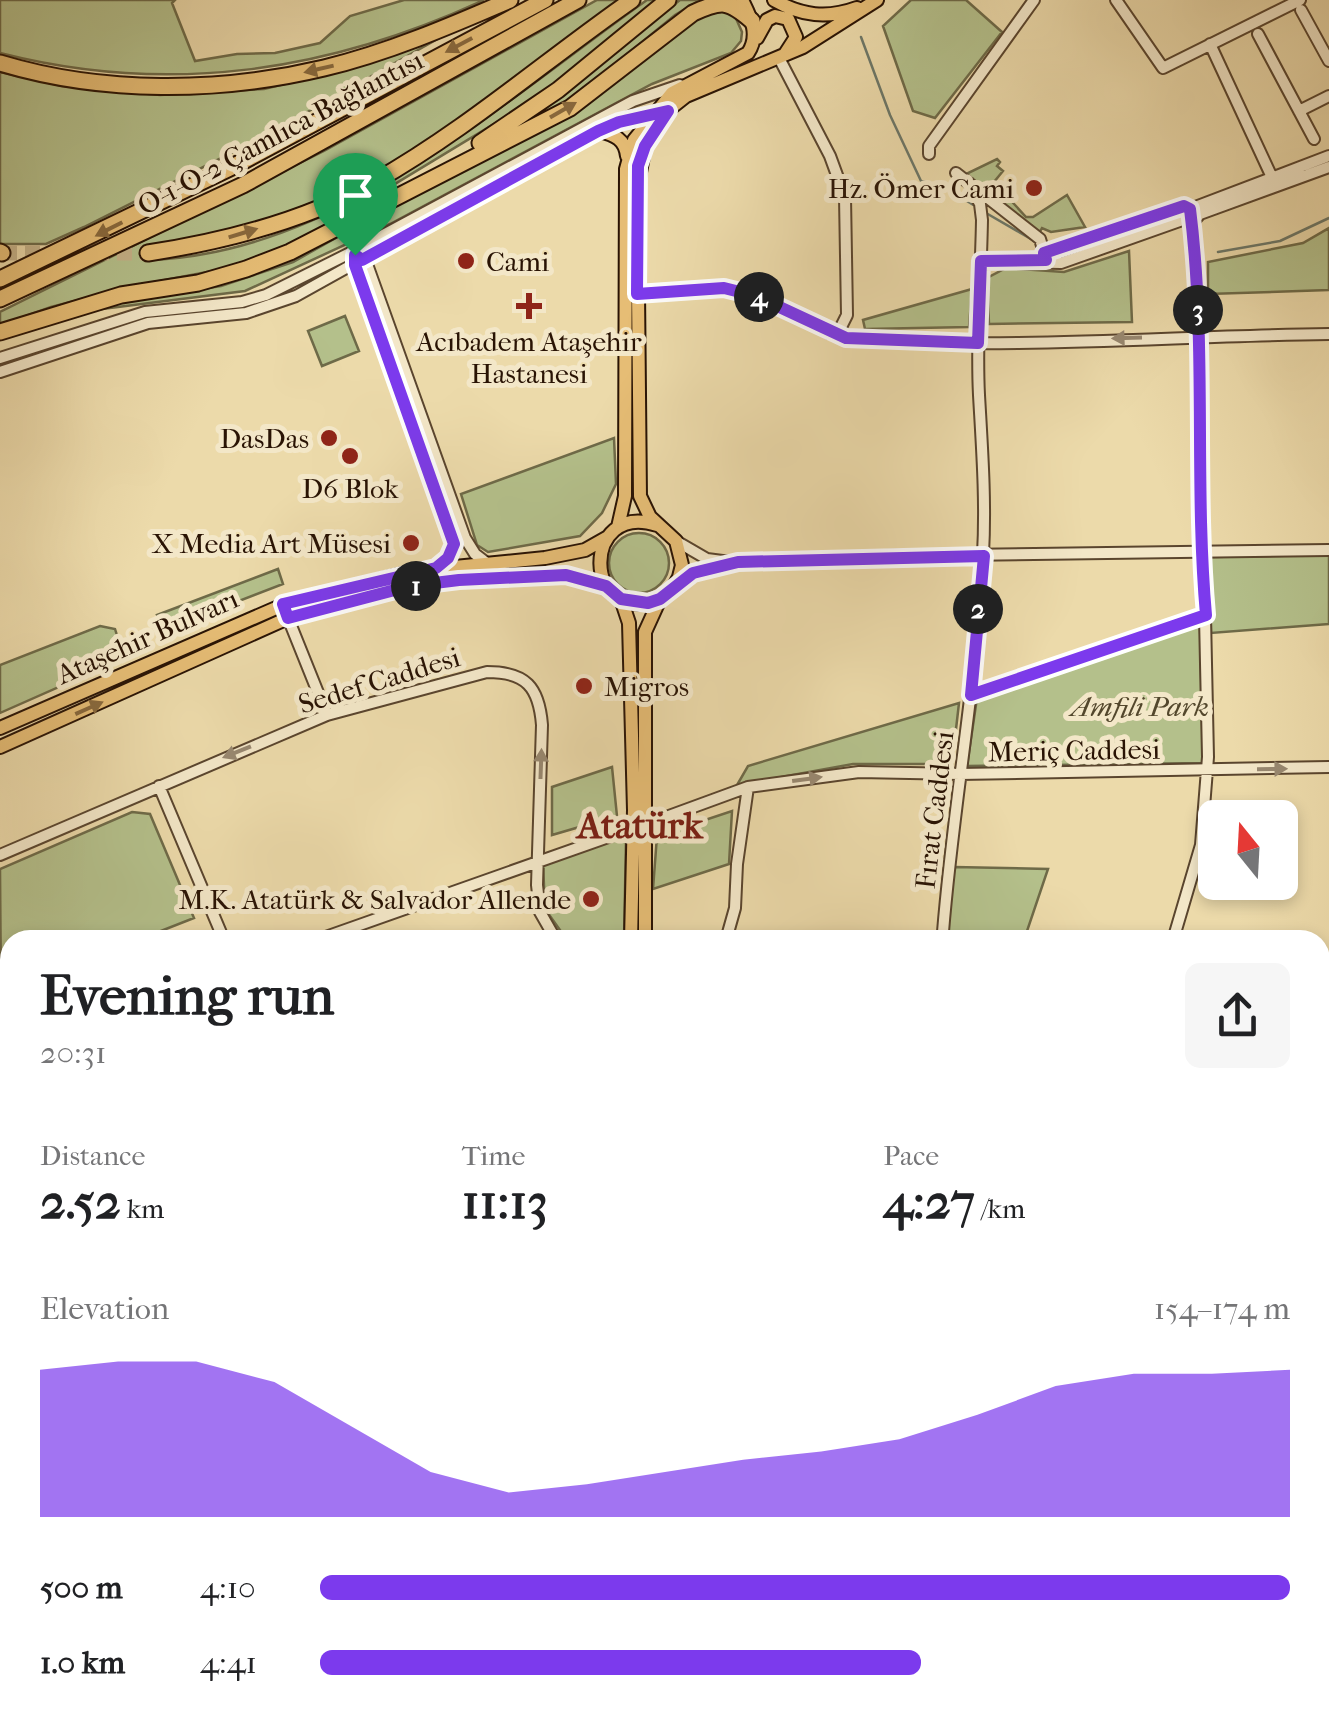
<!DOCTYPE html>
<html lang="en">
<head>
<meta charset="utf-8">
<style>
  :root { --surface:#fff; --page:#f6f6f6; --text:#202124; --muted:#757577; --accent:#7c3aed }
  body { margin:0; font-family:"IM FELL French Canon",serif; background:var(--page); color:var(--text); height:100vh; display:flex; flex-direction:column; font-size:38px; white-space:nowrap }
  * { box-sizing:border-box; margin:0 }
  p { font-size:32px; color:var(--muted) }
  .icon { flex:none; width:55px; height:55px; fill:none; stroke:currentColor; stroke-width:2; stroke-linecap:round; stroke-linejoin:round }
  .map { position:relative; flex:1; overflow:hidden }
  .sheet { position:absolute; left:0px; top:930px; width:1330px; height:790px; display:flex; flex-direction:column; background:var(--surface); border-radius:30px 30px 0 0; box-shadow:0 5px 15px #0003 }
  .sheet>* { flex:none }
  .needle { width:65px; rotate:342deg }
  .buttons { position:absolute; left:1198px; top:800px; display:grid; gap:20px }
  .buttons a { display:grid; place-items:center; width:100px; height:100px; border-radius:15px; background:var(--surface); box-shadow:0 5px 15px #0003; font-size:50px }
  .pin { position:absolute; display:grid; place-items:center; width:85px; height:85px; color:#fff; margin:-102px -42px; border-radius:50% 50% 50% 0; rotate:-45deg; box-shadow:0 0 10px #0007 }
  .pin .icon { rotate:45deg }
  .km { position:absolute; width:50px; height:50px; margin:-25px; border-radius:50%; background:#222; color:#fff; font-size:28px; line-height:50px; text-align:center }
  .round { display:grid; place-items:center; flex:none; width:105px; height:105px; border-radius:15px; background:var(--page) }
  .summary { display:flex; align-items:center; justify-content:space-between; height:170px; padding:0 40px }
  h1 { font-size:55px; font-weight:700; line-height:75px }
  .stats { display:grid; grid-template-columns:repeat(3,1fr); gap:15px; height:170px; padding:10px 40px }
  .stats div { display:grid; align-content:center }
  .stats b { font-size:50px; font-weight:700 }
  .stats small { font-size:28px; font-weight:400 }
  .stats p { font-size:28px }
  .chart { height:280px; padding:20px 40px }
  .chart p { display:flex; justify-content:space-between }
  .chart svg { width:100%; height:180px; margin-top:10px; fill:var(--accent); opacity:.7 }
  ul { padding:0 40px; list-style:none; font-size:32px }
  li { display:grid; grid-template-columns:160px 120px 1fr; align-items:center; height:75px }
  li i { height:25px; border-radius:12px; background:var(--accent) }
  .map>svg:first-child { display:block }
</style>
</head>
<body>
<div class="map">
<svg width="1329" height="1720" viewBox="0 0 1329 1720">
  <rect width="100%" height="100%" fill="#ecdaaa"/>
  <filter id="stains"><feTurbulence type="fractalNoise" baseFrequency=".002" numOctaves="4"/><feColorMatrix values="0 0 0 0 .2 0 0 0 0 .09 0 0 0 0 .02 0 0 0 .5 -.17"/></filter>
  <radialGradient id="worn" r=".72"><stop offset=".6" stop-color="#630" stop-opacity="0"/><stop offset="1" stop-color="#630" stop-opacity=".3"/></radialGradient>
  <path fill="#b4c08b" stroke="#6e6a48" stroke-width="2.5" d="M0 0H175L172 3 195 61 237 54 275 53 320 43 350 16 404 0H484C328 72 168 96 0 53Z
    M597 0H620C525 72 434 150 324 198 268 222 207 236 148 248V260C336 255 501 103 647 0H662L555 87 299 242 223 269 133 286 51 307 0 325V312L324 151Z
    M680 0H700L675 15 570 101 526 122Z
    M911 0H966L1002 32 935 118 913 111 883 26Z
    M723 9 734 14 742 32 741 41 731 53 652 84 390 224 245 291 94 310 132 300 221 286 293 262 457 170 576 112 696 19Z
    M459 27 261 138 84 227 46 244H0V72L62 86 160 95 264 89 339 71Z
    M997 159 1000 162 997 166 1003 171 994 182 1026 217H1033L1067 195 1085 227 1051 232 1042 228 1038 235 966 174Z
    M1329 228V290L1208 294V262L1303 243Z
    M1129 251 1132 322 989 324 987 278 1006 268 1064 272Z
    M972 289 969 327 865 329 863 320Z
    M345 316 359 351 322 366 308 331Z
    M614 438 616 484 602 513 580 536 488 552 477 545 461 494Z
    M609 563a30 30 0 1 1 60 0a30 30 0 1 1-60 0Z
    M1329 555V624L1211 633 1209 557Z
    M278 569 283 584 164 630 157 615Z
    M1200 624 1203 763 967 766 977 698Z
    M100 626 115 629 120 645V660L0 713V665Z
    M959 703 952 764H853L737 785 748 766Z
    M612 767 617 816 552 835V787Z
    M732 811 729 864 653 889 657 836Z
    M132 812 150 814 194 918 138 940H10V989L1 993 0 869Z
    M626 839 624 940H567L545 909 543 863 611 840Z
    M954 867 1048 869 1024 940H952L947 929Z
    M574 1710H725L726 1720H577Z"/>
  <g fill="none" stroke-linecap="round" stroke-linejoin="round">
    <path stroke="#6c7768" stroke-width="2.5" d="M861 37 890 115 921 181 941 185 975 206
      M986 213 1036 242
      M1218 252 1280 241 1329 218"/>
    <path stroke="#c5b289" stroke-width="15" stroke-dasharray="15 8" stroke-linecap="butt" d="M2 253H148"/>
    <g stroke="#5a452e" stroke-width="14">
      <path id="minor" d="M1116 0 1163 68 1300 0
        M1301 10 1329 61
        M1258 34 1314 139
        M1210 44 1276 186
        M779 58 830 156 845 197 847 315 841 327 829 333
        M1299 111 1329 96
        M929 154V146L1034 0
        M956 173 1040 239 1045 256
        M1192 223 1200 214 1329 167
        M1044 253 1184 206 1190 209 1329 156
        M371 257 599 131 619 122 658 113
        M359 259 368 267 465 538 475 554 488 564
        M981 261 1061 263 1191 217
        M355 265V255L361 247 633 101 680 85
        M355 265 453 536C455 552 447 559 436 568
        M637 293C676 290 720 282 758 297 794 310 824 338 863 340 1018 349 1174 336 1329 334
        M0 358 145 312 242 302 266 295 360 248
        M0 372 148 323 246 313 296 296 375 252
        M676 541 707 559 738 563 884 556 1329 550
        M675 587 693 573 722 566
        M288 618 327 715
        M971 695 1206 615
        M159 786 224 940
        M647 824 748 787 859 772 960 774 1329 767
        M0 855 327 715 487 672C526 672 539 687 542 725L537 885 540 912 556 940
        M317 940 634 828
        M726 940 735 908 737 864 748 787
        M947 940 943 932C953 806 977 681 983 554 986 501 982 448 979 395 976 337 981 278 982 220L980 204 969 183
        M1173 940 1201 845 1208 757 1199 336 1190 209
        M1320 967 1329 969
        M0 1008 10 1046
        M10 1094V1118
        M1320 1110 1329 1080
        M1320 1151 1329 1155
        M1320 1186H1329
        M1320 1244H1329
        M0 1272 10 1268
        M0 1289 10 1284
        M1320 1313H1329
        M1320 1551 1329 1546
        M1320 1561 1329 1555
        M0 1631 10 1628
        M0 1660 10 1662
        M0 1673 10 1675
        M565 1710 568 1720
        M730 1710 732 1720
        M1192 1710 1195 1720
        M1203 1710 1205 1720
        M283 1720 306 1710
        M385 1720V1710
        M468 1720 511 1710"/>
    </g>
    <g stroke="#291304" stroke-width="16">
      <path id="major" d="M774 0C802 16 827 19 857 8
        M757 38 767 20 775 16 788 19 796 37 785 54
        M599 131C615 135 625 139 627 156
        M657 525C581 500 581 628 660 599
        M618 527 625 496 626 169 634 140 672 93 748 53C760 35 751 18 742 0
        M621 599 629 623 634 810 631 940
        M0 728 283 605 414 571 545 558 585 550 608 537
        M0 747 288 618 410 586 459 580 545 574 566 575 606 586
        M645 940V632L660 599 673 588 679 577 682 565 676 541 650 517 640 496 637 188 645 146 667 111 686 96 803 47 877 0
        M1320 1396 1329 1399
        M1320 1408 1329 1411
        M0 1491 10 1488
        M0 1507 10 1503
        M136 1710 144 1720
        M163 1720 170 1710"/>
    </g>
    <g stroke="#291304" stroke-width="19">
      <path id="highway" d="M0 63C103 94 219 93 324 68 387 53 450 26 510 0
        M480 143 558 90 668 0
        M0 252 2 253
        M148 253C226 241 305 221 374 182 466 130 546 60 632 0
        M0 279 232 167 545 0
        M0 299 243 185 578 0
        M0 332 121 295 198 283 246 269 290 252 570 108 693 13C722 0 728 0 752 21"/>
    </g>
    <use href="#minor" stroke="#f3e7c8" stroke-width="10"/>
    <use href="#major" stroke="#e6bd75" stroke-width="12"/>
    <use href="#highway" stroke="#e6bd75" stroke-width="15"/>
  </g>
  <defs><path id="oneway-solid" d="M-6-.8H1V-3.2L6.5 0L1 3.2V.8H-6Z" transform="scale(2.5)"/></defs>
  <g fill="#88683c">
    <use href="#oneway-solid" transform="translate(459 45) rotate(152)"/>
    <use href="#oneway-solid" transform="translate(319 69) rotate(167)"/>
    <use href="#oneway-solid" transform="translate(563 110) rotate(-30)"/>
    <use href="#oneway-solid" transform="translate(109 229) rotate(153)"/>
    <use href="#oneway-solid" transform="translate(243 233) rotate(-17)"/>
    <use href="#oneway-solid" transform="translate(89 708) rotate(-24)"/>
  </g>
  <g fill="#988870">
    <use href="#oneway-solid" transform="translate(1127 338) rotate(178)"/>
    <use href="#oneway-solid" transform="translate(237 752) rotate(158)"/>
    <use href="#oneway-solid" transform="translate(541 764) rotate(-88)"/>
    <use href="#oneway-solid" transform="translate(1272 769) rotate(-1)"/>
    <use href="#oneway-solid" transform="translate(807 779) rotate(-8)"/>
  </g>
  <g fill="none" stroke-linecap="round" stroke-linejoin="round">
    <g stroke="#fff" stroke-width="20">
      <path id="route" d="M668 111 645 146 638 166 637 294 724 288 756 296 846 338 978 343 981 261 1046 260 1044 253 1184 206 1190 209C1207 344 1194 480 1206 615L971 695 984 556 738 562 693 573 660 599 648 603 621 599 606 586 566 575 459 580 410 586 288 618 283 604 436 568 448 558 454 544 355 265V255L362 260 598 131 619 122Z"/>
    </g>
    <use href="#route" stroke="#7c3aed" stroke-width="12"/>
  </g>
  <g fill="#8f2418" stroke="#f3e7c8" stroke-width="4">
    <circle cx="1034" cy="188" r="10"/>
    <circle cx="466" cy="261" r="10"/>
    <path d="M524 291h10v10h10v10h-10v10h-10v-10h-10v-10h10z"/>
    <circle cx="329" cy="438" r="10"/>
    <circle cx="350" cy="456" r="10"/>
    <circle cx="411" cy="543" r="10"/>
    <circle cx="584" cy="686" r="10"/>
    <circle cx="591" cy="899" r="10"/>
  </g>
  <g text-anchor="middle" stroke-width="10" stroke-linejoin="round" paint-order="stroke">
    <g font-size="28" fill="#291304" stroke="#f3e7c8">
      <text transform="translate(280 132) rotate(-28)" y="10">O-1-O-2 Çamlıca Bağlantısı</text>
      <text transform="translate(147 636) rotate(-24)" y="10">Ataşehir Bulvarı</text>
      <text transform="translate(379 680) rotate(-17)" y="10">Sedef Caddesi</text>
      <text transform="translate(1074 750) rotate(-1)" y="10">Meriç Caddesi</text>
      <text transform="translate(934 810) rotate(-83)" y="10">Fırat Caddesi</text>
    </g>
    <g font-size="28" fill="#291304" stroke="#f3e7c8" text-anchor="end">
      <text x="1014" y="198">Hz. Ömer Cami</text>
      <text x="486" y="271" text-anchor="start">Cami</text>
      <text x="529" y="351" text-anchor="middle">Acıbadem Ataşehir<tspan x="529" dy="32">Hastanesi</tspan></text>
      <text x="309" y="448">DasDas</text>
      <text x="350" y="498" text-anchor="middle">D6 Blok</text>
      <text x="391" y="553">X Media Art Müsesi</text>
      <text x="604" y="696" text-anchor="start">Migros</text>
      <text x="571" y="909">M.K. Atatürk &amp; Salvador Allende</text>
    </g>
    <g font-size="28" font-style="italic" fill="#53472c" stroke="#f3e7c8">
      <text x="1140" y="716">Amfili Park</text>
    </g>
    <g font-size="38" font-weight="bold" fill="#7a1f14" stroke="#f3e7c8">
      <text x="640" y="838">Atatürk</text>
    </g>
  </g>
  <rect width="100%" height="100%" filter="url(#stains)"/>
  <rect width="100%" height="100%" fill="url(#worn)"/>
</svg>
<div class="buttons">
<a><svg class="needle" viewBox="-14 -14 28 28"><path d="M0-13l5 13h-10z" fill="#e53935"/><path d="M0 13l5-13h-10z" fill="#757577"/></svg></a>
</div>
<div class="pin" style="left:355px;top:255px;background:#1e9e55"><svg class="icon" aria-label="arrive" viewBox="0 0 24 24"><path d="M6 21V4h12l-3 4 3 4H6"/></svg></div>
<b class="km" style="left:416px;top:586px">1</b>
<b class="km" style="left:978px;top:609px">2</b>
<b class="km" style="left:1198px;top:310px">3</b>
<b class="km" style="left:759px;top:297px">4</b>
<section class="sheet">
<div class="summary"><div><h1>Evening run</h1><p>20:31</p></div><a class="round"><svg class="icon" aria-label="share" viewBox="0 0 24 24"><path d="M12 15V3M7 8l5-5 5 5M5 13v7h14v-7"/></svg></a></div>
<div class="stats">
<div><p>Distance</p><b>2.52<small> km</small></b></div>
<div><p>Time</p><b>11:13</b></div>
<div><p>Pace</p><b>4:27<small> /km</small></b></div>
</div>
<div class="chart"><p><span>Elevation</span>154–174 m</p>
<svg viewBox="0 0 160 44" preserveAspectRatio="none"><path d="M0 44V8L10 6L20 6L30 11L40 22L50 33L60 38L70 36L80 33L90 30L100 28L110 25L120 19L130 12L140 9L150 9L160 8V44z"/></svg>
</div>
<ul>
<li><b>500 m</b>4:10<i style="width:100%"></i></li>
<li><b>1.0 km</b>4:41<i style="width:62%"></i></li>
</ul>
</section>
</div>
</body>
</html>
